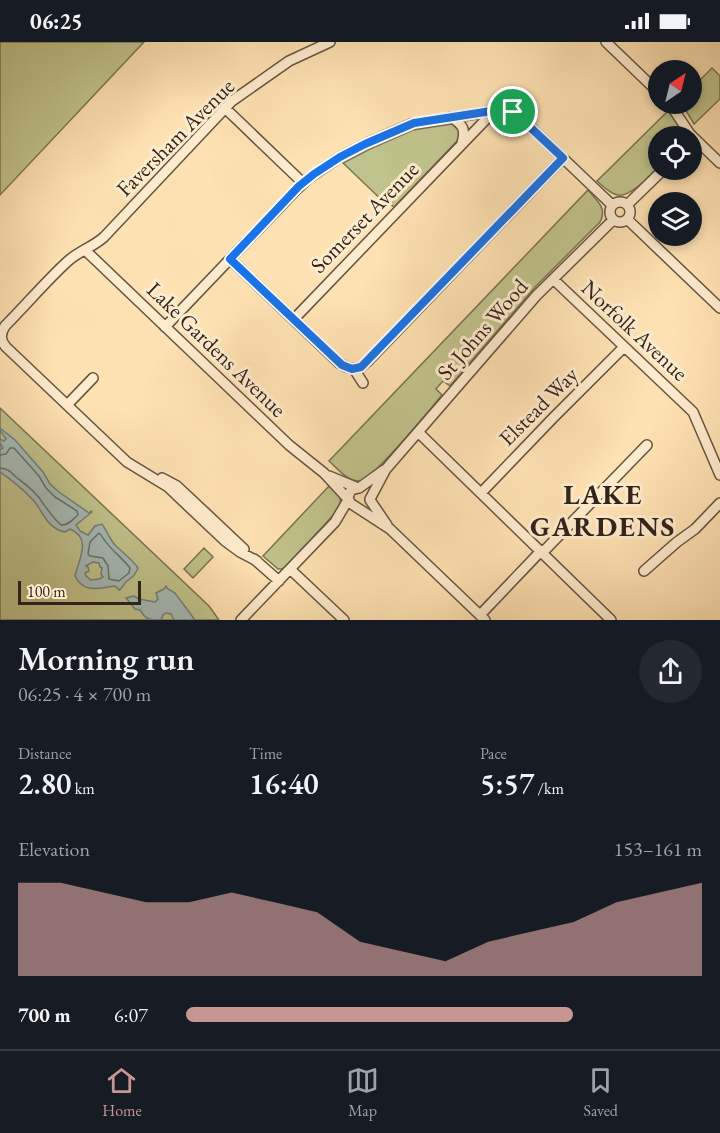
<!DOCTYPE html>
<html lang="en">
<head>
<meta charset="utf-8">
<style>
  :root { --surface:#171b24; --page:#242831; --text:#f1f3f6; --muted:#9ea1a6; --line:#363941; --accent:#c59692 }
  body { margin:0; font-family:"EB Garamond",serif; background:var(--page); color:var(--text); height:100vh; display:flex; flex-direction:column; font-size:22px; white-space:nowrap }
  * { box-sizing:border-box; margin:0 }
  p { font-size:20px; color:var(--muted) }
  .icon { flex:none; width:33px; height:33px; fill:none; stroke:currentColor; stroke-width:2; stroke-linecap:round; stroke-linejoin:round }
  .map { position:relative; height:578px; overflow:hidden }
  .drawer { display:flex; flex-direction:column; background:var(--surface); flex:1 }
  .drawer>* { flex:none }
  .needle { width:39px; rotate:35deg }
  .controls { position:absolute; left:648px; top:18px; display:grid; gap:12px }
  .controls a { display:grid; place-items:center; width:54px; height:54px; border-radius:50%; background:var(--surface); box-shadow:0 3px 9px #0003; font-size:30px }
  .scale { position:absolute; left:18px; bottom:15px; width:123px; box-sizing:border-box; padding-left:6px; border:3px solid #32241c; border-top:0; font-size:16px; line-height:21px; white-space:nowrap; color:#32241c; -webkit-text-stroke:4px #ffecce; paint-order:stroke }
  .pin { position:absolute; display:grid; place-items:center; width:51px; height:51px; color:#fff; margin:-26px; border:3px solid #fff; border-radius:50%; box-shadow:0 2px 6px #0007 }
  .round { display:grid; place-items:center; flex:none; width:63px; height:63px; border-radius:32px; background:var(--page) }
  .head { display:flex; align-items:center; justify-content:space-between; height:102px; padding:0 18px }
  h1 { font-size:33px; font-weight:600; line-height:45px }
  .figures { display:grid; grid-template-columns:repeat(3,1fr); gap:9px; height:102px; padding:6px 18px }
  .figures div { display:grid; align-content:center }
  .figures b { font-size:30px; font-weight:600 }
  .figures small { font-size:16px; font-weight:400 }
  .figures p { font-size:16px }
  .chart { height:168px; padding:12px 18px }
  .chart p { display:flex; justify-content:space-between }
  .chart svg { width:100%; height:108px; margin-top:6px; fill:var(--accent); opacity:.7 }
  ul { padding:0 18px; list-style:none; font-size:20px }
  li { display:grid; grid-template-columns:96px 72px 1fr; align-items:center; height:45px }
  li i { height:15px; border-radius:8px; background:var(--accent) }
  .status { display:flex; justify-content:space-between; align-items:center; height:42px; padding:0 30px; background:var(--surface); direction:ltr }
  .status svg { height:16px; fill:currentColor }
  .menu { display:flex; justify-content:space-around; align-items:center; height:84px; border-top:2px solid var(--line); background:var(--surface); font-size:16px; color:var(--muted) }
  .menu a { display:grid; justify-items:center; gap:3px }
  .menu .selected { color:var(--accent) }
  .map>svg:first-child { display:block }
</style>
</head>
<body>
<div class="status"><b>06:25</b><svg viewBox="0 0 49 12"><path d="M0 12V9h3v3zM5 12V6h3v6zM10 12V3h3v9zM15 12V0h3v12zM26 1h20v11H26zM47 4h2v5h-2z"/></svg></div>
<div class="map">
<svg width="720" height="578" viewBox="0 0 720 578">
  <rect width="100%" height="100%" fill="#ffe2b3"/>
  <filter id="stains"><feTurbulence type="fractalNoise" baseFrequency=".00333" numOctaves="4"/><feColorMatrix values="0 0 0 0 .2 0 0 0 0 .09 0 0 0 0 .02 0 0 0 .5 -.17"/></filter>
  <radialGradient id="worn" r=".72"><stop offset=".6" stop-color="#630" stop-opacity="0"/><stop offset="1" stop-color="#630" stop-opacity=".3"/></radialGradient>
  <path fill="#c1c38c" stroke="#7a7454" stroke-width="1.5" d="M0 0H144L0 153Z
    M712 26 720 34V57L694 82 682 62H692V46Z
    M669 68 684 94H658V125C650 134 631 155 618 153 610 152 603 144 597 139Z
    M452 82 460 89 458 98 394 165 390 162 388 164 343 121 370 107 413 88Z
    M588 148C596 158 608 166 600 180L536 244 450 344 443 339 436 347 442 353C431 366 371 440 359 439 347 439 337 426 329 419Z
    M0 366 209 564 219 578H0Z
    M329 444C338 452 344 455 338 468L284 527H278L263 514Z
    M204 506 213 515 193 536 184 527Z"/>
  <path fill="#a5bbb8" stroke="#777f7a" stroke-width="1.5" fill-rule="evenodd" d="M0 386 15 398 43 430 50 442 59 450 89 471 91 469 92 470 76 483 80 489 88 493 95 484 102 482C107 489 110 498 116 504 124 512 132 517 138 526 134 535 133 534 127 539 123 542 124 545 119 548L115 544C98 546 84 552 75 534 79 517 92 496 70 487L65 490C47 487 43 469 33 458 23 447 12 438 0 430V408L3 406 0 401V397L4 399 6 397 0 388ZM93 520 99 521 100 525 102 526 101 532 103 535 99 537 91 538 86 534 85 531 89 529 88 525 86 524Z
    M166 544 168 547 175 551 195 578H174L171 572 166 571 163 573 161 578C149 578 146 578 140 568L135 567 126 556 134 554 139 557 155 560 158 557 156 551 164 547Z"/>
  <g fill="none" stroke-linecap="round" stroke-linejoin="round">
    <path stroke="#6c706a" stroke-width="1.5" d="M0 413 6 412 10 406H14L39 434 46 446 55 455 77 469 78 473C73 477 68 484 61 483 52 475 47 467 40 457 34 448 25 442 16 435 11 430 7 426 0 426
      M99 491 101 493C109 507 121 514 130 526L129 531 119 539 109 537 108 524 103 516 90 514 88 512 90 500Z"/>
    <g stroke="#655442" stroke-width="12">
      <path id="street" d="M606 0 658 50
        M670 62 690 92 720 121
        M225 66 303 141
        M451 75C463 83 466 87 462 101
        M610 170a10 10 0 1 1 20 0a10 10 0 1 1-20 0Z
        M627 163 663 128
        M627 177 720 266
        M85 208 289 403 324 431 348 457
        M230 217 339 321 346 325 354 327 363 341
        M553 237 693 370 720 433
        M294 277 494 69
        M165 285 296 148 309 136 340 115 365 102 411 82 501 68 513 70 522 77 612 163
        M354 327 361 325 367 320 563 116
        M67 363 93 336
        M418 390 611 578
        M384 428 359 446 351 448 348 455 350 461 390 487 485 578
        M329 434 358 446
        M162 436 177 444 244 507
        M481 451 553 376 624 305
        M370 457 386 427 536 254 613 178
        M370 458 387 483
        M542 511 647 403
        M254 517 279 539
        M257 519 240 510 225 499 168 445 127 420 6 305C0 298 0 292 5 284 26 263 46 239 68 219 79 209 93 205 104 195L232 59 289 19 330 0
        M290 527 344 578
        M644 529 677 500 695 487 720 461
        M480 573 540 510
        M241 578 335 480 348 458"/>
    </g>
    <use href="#street" stroke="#ffecce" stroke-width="9"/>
  </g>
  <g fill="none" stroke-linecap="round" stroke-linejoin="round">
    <g stroke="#fff" stroke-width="12">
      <path id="route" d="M498 68H507L516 72 563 116 361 325 352 327 342 323 230 217 299 144 314 132 340 115 365 102 414 81Z"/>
    </g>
    <use href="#route" stroke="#1a73e8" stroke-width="8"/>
  </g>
  <g text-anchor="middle" stroke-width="6" stroke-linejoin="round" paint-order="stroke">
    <g font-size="22" fill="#32241c" stroke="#ffecce">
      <text transform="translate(175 95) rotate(-45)" y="8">Faversham Avenue</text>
      <text transform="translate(364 175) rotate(-46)" y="8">Somerset Avenue</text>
      <text transform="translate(482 287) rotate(-49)" y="8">St Johns Wood</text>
      <text transform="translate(635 288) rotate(43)" y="8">Norfolk Avenue</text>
      <text transform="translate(217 307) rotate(44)" y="8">Lake Gardens Avenue</text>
      <text transform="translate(538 364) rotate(-45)" y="8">Elstead Way</text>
    </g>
    <g font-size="28" font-weight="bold" letter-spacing="1.5" fill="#32241c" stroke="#ffecce">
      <text x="603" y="462">LAKE<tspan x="603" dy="32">GARDENS</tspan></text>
    </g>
  </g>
  <rect width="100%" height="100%" filter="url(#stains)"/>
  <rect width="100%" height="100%" fill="url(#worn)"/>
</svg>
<div class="controls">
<a><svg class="needle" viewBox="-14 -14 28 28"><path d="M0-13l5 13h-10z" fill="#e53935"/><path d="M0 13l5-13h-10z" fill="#9ea1a6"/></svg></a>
<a><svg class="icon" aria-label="locate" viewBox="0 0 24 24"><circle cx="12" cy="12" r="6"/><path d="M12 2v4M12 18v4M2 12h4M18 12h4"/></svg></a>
<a><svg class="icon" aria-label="layers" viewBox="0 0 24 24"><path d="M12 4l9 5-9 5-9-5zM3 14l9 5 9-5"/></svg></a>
</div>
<div class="scale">100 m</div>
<div class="pin" style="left:513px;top:70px;background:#1e9e55"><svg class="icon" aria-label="arrive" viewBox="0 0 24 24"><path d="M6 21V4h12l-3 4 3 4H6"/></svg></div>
</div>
<section class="drawer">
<div class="head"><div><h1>Morning run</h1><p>06:25 · 4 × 700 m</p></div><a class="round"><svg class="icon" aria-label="share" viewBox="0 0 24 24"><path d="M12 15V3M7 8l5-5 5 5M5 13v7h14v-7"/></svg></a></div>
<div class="figures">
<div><p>Distance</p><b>2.80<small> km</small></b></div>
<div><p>Time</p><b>16:40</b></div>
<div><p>Pace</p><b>5:57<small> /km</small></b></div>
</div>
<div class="chart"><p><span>Elevation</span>153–161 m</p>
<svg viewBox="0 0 160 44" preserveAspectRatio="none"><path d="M0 44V6L10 6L20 10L30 14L40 14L50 10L60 14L70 18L80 30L90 34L100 38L110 30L120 26L130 22L140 14L150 10L160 6V44z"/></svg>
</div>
<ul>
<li><b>700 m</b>6:07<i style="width:75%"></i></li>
</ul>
</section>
<nav class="menu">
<a class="selected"><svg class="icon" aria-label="home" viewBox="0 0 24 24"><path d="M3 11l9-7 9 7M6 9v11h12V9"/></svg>Home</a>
<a><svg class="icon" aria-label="map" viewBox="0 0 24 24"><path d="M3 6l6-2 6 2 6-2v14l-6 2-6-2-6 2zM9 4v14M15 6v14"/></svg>Map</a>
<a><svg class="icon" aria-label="saved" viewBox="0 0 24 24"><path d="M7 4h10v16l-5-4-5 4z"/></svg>Saved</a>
</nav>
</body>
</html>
